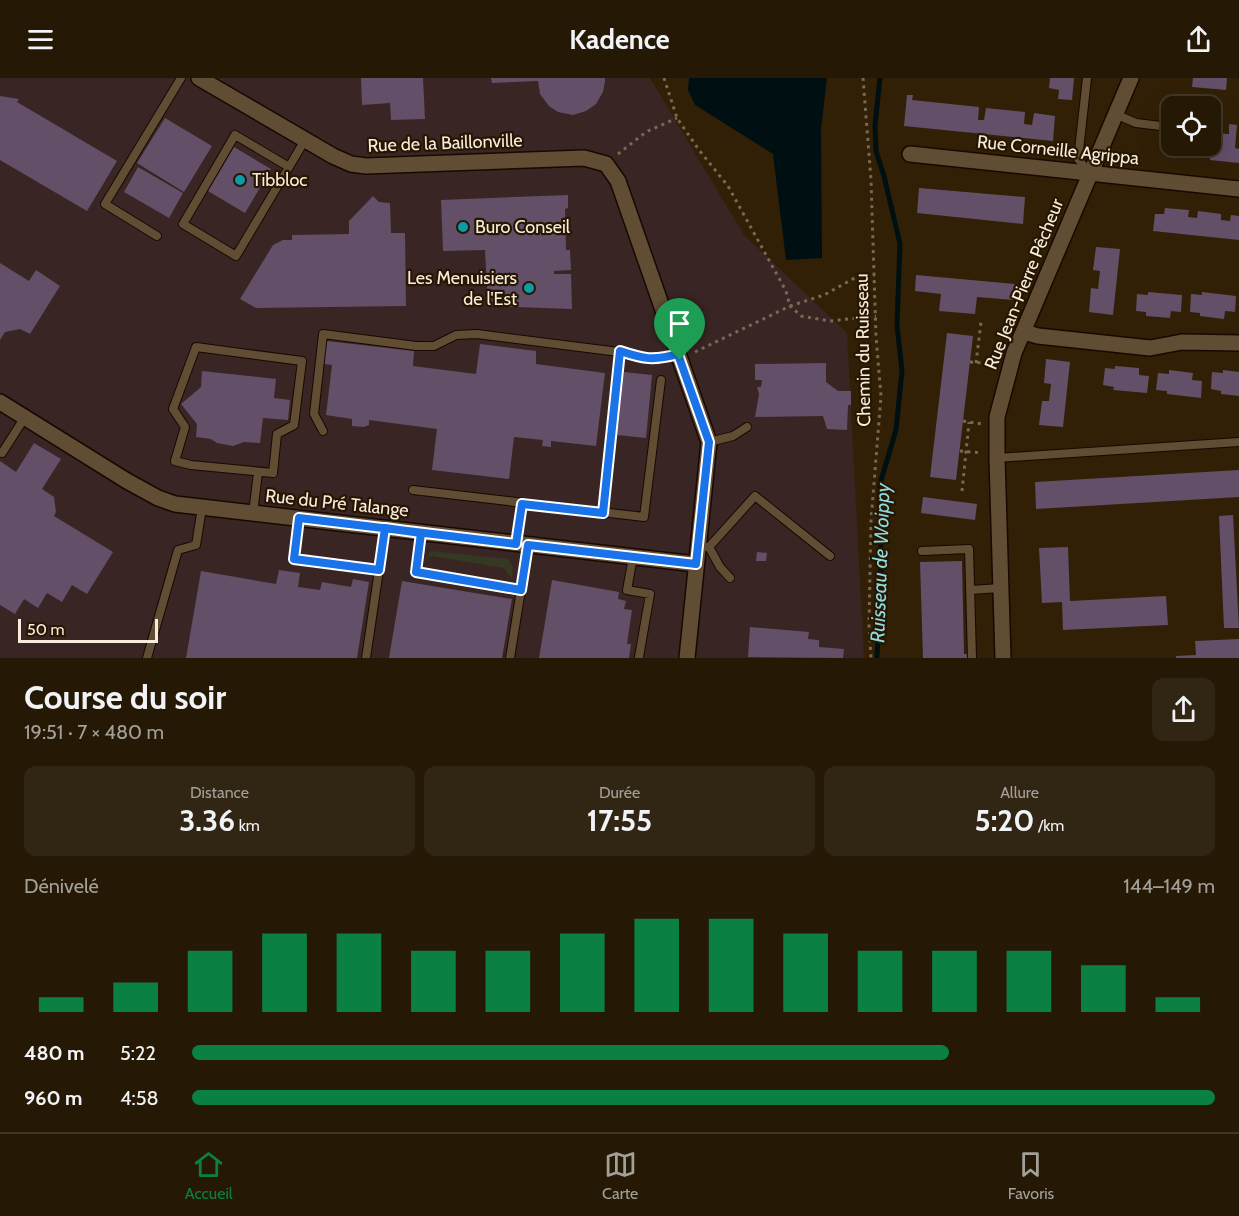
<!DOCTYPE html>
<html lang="fr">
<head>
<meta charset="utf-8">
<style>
  :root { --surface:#251804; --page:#312513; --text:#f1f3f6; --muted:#a3a09a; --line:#423726; --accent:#0b8043 }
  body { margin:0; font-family:Cabin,sans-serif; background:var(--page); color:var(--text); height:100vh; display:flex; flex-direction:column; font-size:22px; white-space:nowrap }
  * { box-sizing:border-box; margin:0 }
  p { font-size:20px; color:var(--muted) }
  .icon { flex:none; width:33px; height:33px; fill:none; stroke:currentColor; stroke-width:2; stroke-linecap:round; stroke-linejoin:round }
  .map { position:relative; height:580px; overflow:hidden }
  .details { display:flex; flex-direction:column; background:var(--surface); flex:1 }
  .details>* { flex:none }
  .tools { position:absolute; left:1161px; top:18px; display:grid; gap:12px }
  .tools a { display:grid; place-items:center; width:60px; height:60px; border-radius:12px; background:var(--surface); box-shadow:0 6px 24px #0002,0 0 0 2px var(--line); font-size:30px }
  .scale { position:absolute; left:18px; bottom:15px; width:140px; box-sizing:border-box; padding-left:6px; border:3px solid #f8ecdd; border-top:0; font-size:16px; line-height:21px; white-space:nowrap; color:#f8ecdd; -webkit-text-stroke:4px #271600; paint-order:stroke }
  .pin { position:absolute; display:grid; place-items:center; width:51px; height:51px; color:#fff; margin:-62px -26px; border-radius:50% 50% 50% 0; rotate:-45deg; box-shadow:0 0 6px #0007 }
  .pin .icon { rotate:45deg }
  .round { display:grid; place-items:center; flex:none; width:63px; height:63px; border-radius:12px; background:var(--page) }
  .summary { display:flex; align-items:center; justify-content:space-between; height:102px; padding:0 24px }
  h1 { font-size:33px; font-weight:800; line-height:45px }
  .stats { display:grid; grid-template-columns:repeat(3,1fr); gap:9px; height:102px; padding:6px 24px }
  .stats div { display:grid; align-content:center; border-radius:12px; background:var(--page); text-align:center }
  .stats b { font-size:30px; font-weight:800 }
  .stats small { font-size:16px; font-weight:400 }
  .stats p { font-size:16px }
  .chart { height:168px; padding:12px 24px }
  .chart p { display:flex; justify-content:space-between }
  .chart svg { width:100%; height:108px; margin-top:6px; stroke:var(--accent); stroke-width:6 }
  ul { padding:0 24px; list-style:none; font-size:20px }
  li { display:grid; grid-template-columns:96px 72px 1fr; align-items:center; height:45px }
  li i { height:15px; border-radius:8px; background:var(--accent) }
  header { display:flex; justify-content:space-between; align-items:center; height:78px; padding:0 24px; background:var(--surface); font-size:27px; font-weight:800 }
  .menu { display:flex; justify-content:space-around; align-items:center; height:84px; border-top:2px solid var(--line); background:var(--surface); font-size:16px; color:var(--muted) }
  .menu a { display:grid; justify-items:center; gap:3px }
  .menu .on { color:var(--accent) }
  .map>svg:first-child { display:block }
</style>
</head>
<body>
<header><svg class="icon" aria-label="menu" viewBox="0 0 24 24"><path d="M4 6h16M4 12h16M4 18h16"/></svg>Kadence<svg class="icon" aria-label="share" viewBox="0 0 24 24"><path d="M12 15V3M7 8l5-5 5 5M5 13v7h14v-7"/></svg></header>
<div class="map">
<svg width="1239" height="580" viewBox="0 0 1239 580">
  <rect width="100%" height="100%" fill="#312006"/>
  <path fill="#392523" d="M0 0H650L744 157 847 255 864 580H0Z"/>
  <path fill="#353822" d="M431 473 508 481 513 489 512 501 504 490 431 478 425 482Z"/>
  <path fill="#000f11" d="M689 0H827L821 51 822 180 786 182 773 76 695 27 688 12Z"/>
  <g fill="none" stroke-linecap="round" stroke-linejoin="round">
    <path stroke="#000f11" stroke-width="5" d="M877 580 881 493 880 406 896 352 902 293 897 247 900 166 884 98 876 73 875 47 880 0"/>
  </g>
  <path fill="#634f68" d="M361 0H423L425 41 391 42 390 25 362 27Z
    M491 0H605V3L603 14 596 26 586 33 573 37 558 34 549 28 540 16 538 3 492 5Z
    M1050 0H1074L1072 22 1058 21 1059 12 1049 10Z
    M1193 0H1227L1226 12 1192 9Z
    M907 17H913L912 22 979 29 978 42H984L986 30 1025 34 1024 46 1032 47 1034 35 1055 38 1053 63 904 48Z
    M0 18 19 21 17 24 117 83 87 133 0 82Z
    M165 40 212 68 184 114 137 85Z
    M1229 46 1237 47 1235 70 1239 71V85L1210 82 1212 55 1229 56Z
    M234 69 271 91 245 135 208 113Z
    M138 89 183 115 169 140 124 114Z
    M919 110 1025 119 1023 146 917 135Z
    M568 117V130L565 131 566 172H570L571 192 554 193V196H571L572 231 488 228 485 172 443 173 441 122Z
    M373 118 379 124 390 125 391 155H405L406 228 256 230 240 221 273 167 283 162H292V157L349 156V143Z
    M1165 130 1189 132 1188 139 1197 140 1198 133 1221 136V142L1230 143 1231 137 1239 138V162L1153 153 1155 136H1164Z
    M1096 169 1120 171 1113 237 1089 234 1091 210 1098 211 1100 193 1093 192Z
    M0 185 29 203 36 192 60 208 30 256 20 251 5 254 0 262Z
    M916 197 1015 206 1014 222 977 219 975 236 939 233 941 216 915 213Z
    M1148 214 1182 217 1181 234 1171 233 1170 240 1146 238V234L1136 233 1137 216 1148 217Z
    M1202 214 1236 218 1235 234 1225 233 1224 241 1200 238V235L1190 234 1191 216 1202 217Z
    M947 255 973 258 956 402 930 399Z
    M327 263 414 273 413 288 476 296 480 266 536 273V286L605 295 596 368 551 363V369L542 368 543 362 514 359 509 401 432 392 437 351 369 342V347L364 349 352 348V341L326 337 332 287 324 286Z
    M1046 281 1070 284 1063 349 1039 347 1042 323H1049L1051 306 1044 305Z
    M826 285V304L838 313H851V327H848L847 352 827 351 823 338 755 339 759 316 757 309H761L762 302H755V286Z
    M1115 288 1139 290V297L1149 298 1147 315 1113 312 1114 309 1103 307 1105 290 1115 291Z
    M1169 292 1193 295 1192 302 1202 303 1201 320 1167 316V313L1156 312 1158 295 1169 296Z
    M1223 292 1239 294V318L1221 316V313L1211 311 1212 294 1223 295Z
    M202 293 276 301 274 320 290 322 288 342 263 340 260 365 244 364 233 368 217 365 211 361 196 359 197 346 181 326 201 309Z
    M624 294 652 297 646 360 617 357Z
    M34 365 61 381 42 411 54 419 56 434 54 438 113 474 87 516 72 507 62 524 47 515 38 530 24 521 15 536 0 527V383L16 394Z
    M1239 392V419L1036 431 1035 404Z
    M923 419 977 426 975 442 921 435Z
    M1233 437 1239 550H1224L1219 438Z
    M1068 469 1070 523 1166 518 1168 547 1063 552 1062 524 1042 525 1039 470Z
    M757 474 767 475 766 483H756Z
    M962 483 964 576H969V580H923L920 484Z
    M279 492 300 495 298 509 320 512 322 504 351 509 353 501 369 504 357 580H186L201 493 276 506Z
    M552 502 619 514 618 521 626 523 624 531 632 532 627 566H631L629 580H539Z
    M402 503 512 521 502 580H389Z
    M750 549 809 554 808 561 819 562V569L844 571 843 580 748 579Z
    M1239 561V580H1176V578L1196 577 1195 563Z"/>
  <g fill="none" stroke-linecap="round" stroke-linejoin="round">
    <g stroke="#180900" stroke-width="10">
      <path id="lane" d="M1087 0 1078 81 1089 94
        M1115 36 1136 45 1161 48
        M235 57 289 89 236 178 183 146Z
        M289 89 305 62
        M157 158 105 126 181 0
        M196 269 302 283 294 347 277 356 273 395 191 387 175 383 185 349 173 331Z
        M323 353 314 336 323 256 416 268H434L456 257 477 256 619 274C644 281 653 283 678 276
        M709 364 733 358 747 349
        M2 375 25 339
        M997 380 1239 364
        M413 412 644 439 661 302
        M603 435 619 274
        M253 436 258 394
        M299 440 294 481 379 492 385 451
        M421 455 415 494 521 512 528 467
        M516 466 521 426
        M707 469H709L720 489 730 500
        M709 469 755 418 830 478
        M922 473 969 471 972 580
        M633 479 627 512 650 516 639 579
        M970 512 1001 510
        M147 580 178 472 196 467 202 430
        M366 580 379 492
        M510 580 521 512"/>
    </g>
    <g stroke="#180900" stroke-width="18">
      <path id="street" d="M199 0 333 78 351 86 366 88 584 80 606 86 618 103 709 364 687 580
        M910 76 1239 111
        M1024 254 1038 258 1150 270 1182 264 1239 265
        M0 324 127 403 158 420 175 426 696 486
        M1003 580 997 380V339L1014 275 1131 0"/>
    </g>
    <path stroke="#786953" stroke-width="3" stroke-dasharray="3 4.5" stroke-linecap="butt" d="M664 0 677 40 699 72 728 108 786 213 790 228 824 217 860 197H875
      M863 0 871 102 876 258 881 318 871 443 869 547 871 580
      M618 76 646 54 677 40
      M695 274 790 228 801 238 830 243 876 238
      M970 284 995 286
      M976 285 981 244
      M963 343 982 346
      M960 373 982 375
      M962 413 969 344"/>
    <use href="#lane" stroke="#604d33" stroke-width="8"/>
    <use href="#street" stroke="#604d33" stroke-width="15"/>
  </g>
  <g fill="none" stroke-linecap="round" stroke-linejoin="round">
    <g stroke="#fff" stroke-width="12">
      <path id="route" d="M680 282 678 276C653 283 644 281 620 273L603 435 522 426 516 466 299 440 294 481 379 492 385 450 421 455 416 494 521 512 528 467 696 486 709 364 680 282"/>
    </g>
    <use href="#route" stroke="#1a73e8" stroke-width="8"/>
  </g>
  <g fill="#0f9aa8" stroke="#271600" stroke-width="2">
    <circle cx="240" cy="102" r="6"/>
    <circle cx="463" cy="149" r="6"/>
    <circle cx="529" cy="210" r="6"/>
  </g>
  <g text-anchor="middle" stroke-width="4.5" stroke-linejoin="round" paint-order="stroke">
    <g font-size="18" fill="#f8ecdd" stroke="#271600">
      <text transform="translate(445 65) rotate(-2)" y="6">Rue de la Baillonville</text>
      <text transform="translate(1058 72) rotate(6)" y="6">Rue Corneille Agrippa</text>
      <text transform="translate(1024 206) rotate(-68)" y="6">Rue Jean-Pierre Pêcheur</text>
      <text transform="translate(863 272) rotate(-91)" y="6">Chemin du Ruisseau</text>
      <text transform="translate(337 425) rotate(6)" y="6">Rue du Pré Talange</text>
    </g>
    <g font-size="18" fill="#f8ecdd" stroke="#271600" text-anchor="start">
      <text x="252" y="108">Tibbloc</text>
      <text x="475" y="155">Buro Conseil</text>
      <text x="517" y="206" text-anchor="end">Les Menuisiers<tspan x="517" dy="21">de l'Est</tspan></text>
    </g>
    <g font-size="20" font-style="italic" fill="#8ddae3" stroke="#271600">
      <text transform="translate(880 485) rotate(-88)" y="7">Ruisseau de Woippy</text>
    </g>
  </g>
</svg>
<div class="tools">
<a><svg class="icon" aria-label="locate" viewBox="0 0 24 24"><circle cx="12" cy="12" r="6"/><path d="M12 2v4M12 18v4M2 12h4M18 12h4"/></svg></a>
</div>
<div class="scale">50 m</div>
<div class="pin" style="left:680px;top:282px;background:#1e9e55"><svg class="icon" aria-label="arrive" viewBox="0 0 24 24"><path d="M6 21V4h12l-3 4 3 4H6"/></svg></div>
</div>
<section class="details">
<div class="summary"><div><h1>Course du soir</h1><p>19:51 · 7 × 480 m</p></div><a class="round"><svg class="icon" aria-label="share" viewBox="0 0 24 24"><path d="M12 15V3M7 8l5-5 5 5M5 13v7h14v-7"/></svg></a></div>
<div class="stats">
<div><p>Distance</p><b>3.36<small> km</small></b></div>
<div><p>Durée</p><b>17:55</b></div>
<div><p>Allure</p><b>5:20<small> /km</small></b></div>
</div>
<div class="chart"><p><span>Dénivelé</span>144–149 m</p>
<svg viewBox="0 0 160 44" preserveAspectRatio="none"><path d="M5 44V38M15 44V32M25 44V19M35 44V12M45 44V12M55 44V19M65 44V19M75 44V12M85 44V6M95 44V6M105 44V12M115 44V19M125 44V19M135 44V19M145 44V25M155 44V38"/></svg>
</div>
<ul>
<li><b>480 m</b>5:22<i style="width:74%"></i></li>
<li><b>960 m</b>4:58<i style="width:100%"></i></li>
</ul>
</section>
<nav class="menu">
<a class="on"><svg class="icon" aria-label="home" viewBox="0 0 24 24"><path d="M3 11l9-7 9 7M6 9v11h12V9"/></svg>Accueil</a>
<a><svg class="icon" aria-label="map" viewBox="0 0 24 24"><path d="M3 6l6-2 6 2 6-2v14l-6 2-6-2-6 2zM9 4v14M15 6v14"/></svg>Carte</a>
<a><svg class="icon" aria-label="saved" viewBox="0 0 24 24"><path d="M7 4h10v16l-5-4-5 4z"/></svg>Favoris</a>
</nav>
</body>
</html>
